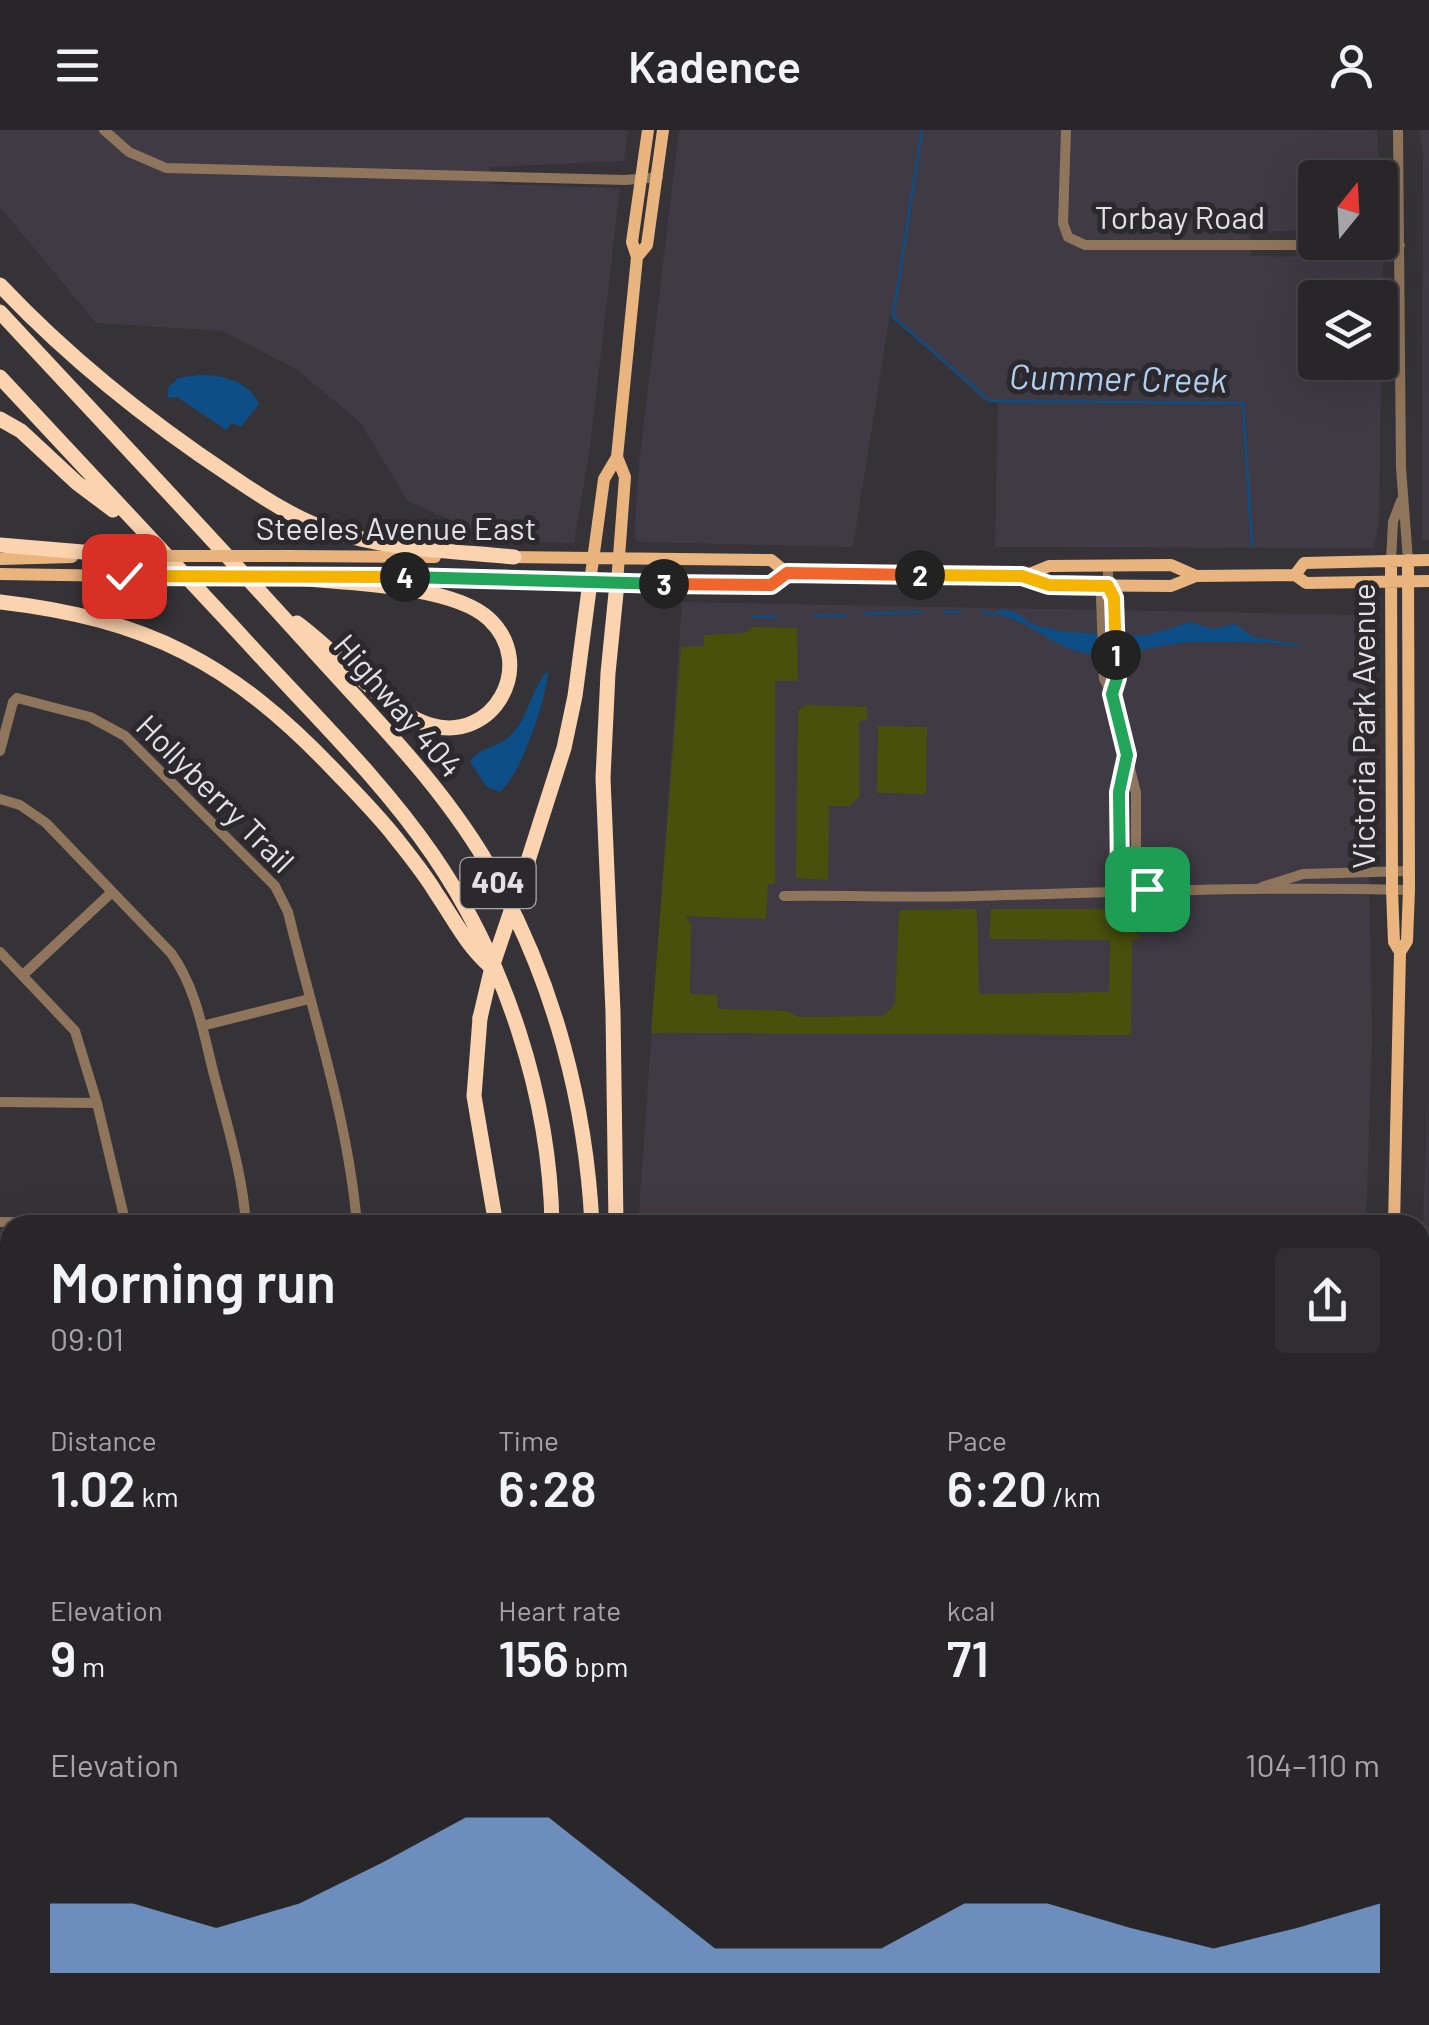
<!DOCTYPE html>
<html lang="en">
<head>
<meta charset="utf-8">
<style>
  :root { --surface:#282629; --page:#302e31; --text:#f1f3f6; --muted:#a5a5a8; --line:#444346; --accent:#8bb9fc }
  body { margin:0; font-family:Barlow,sans-serif; background:var(--page); color:var(--text); height:100vh; display:flex; flex-direction:column; font-size:38px; white-space:nowrap }
  * { box-sizing:border-box; margin:0 }
  p { font-size:32px; color:var(--muted) }
  .icon { flex:none; width:55px; height:55px; fill:none; stroke:currentColor; stroke-width:2; stroke-linecap:round; stroke-linejoin:round }
  .map { position:relative; flex:1; overflow:hidden }
  .side { position:absolute; left:0px; top:1085px; width:1430px; height:810px; display:flex; flex-direction:column; background:var(--surface); border-radius:30px 30px 0 0; box-shadow:0 10px 40px #0002,0 0 0 2px var(--line) }
  .side>* { flex:none }
  .needle { width:65px; rotate:18deg }
  .fabs { position:absolute; left:1298px; top:30px; display:grid; gap:20px }
  .fabs a { display:grid; place-items:center; width:100px; height:100px; border-radius:10px; background:var(--surface); box-shadow:0 10px 40px #0002,0 0 0 2px var(--line); font-size:50px }
  .pin { position:absolute; display:grid; place-items:center; width:85px; height:85px; color:#fff; margin:-42px; border-radius:20px; box-shadow:0 5px 15px #0006 }
  .km { position:absolute; width:50px; height:50px; margin:-25px; border-radius:50%; background:#222; color:#fff; font-size:28px; line-height:50px; text-align:center }
  .round { display:grid; place-items:center; flex:none; width:105px; height:105px; border-radius:10px; background:var(--page) }
  .head { display:flex; align-items:center; justify-content:space-between; height:170px; padding:0 50px }
  h1 { font-size:55px; font-weight:600; line-height:75px }
  .stats { display:grid; grid-template-columns:repeat(3,1fr); gap:15px; height:170px; padding:10px 50px }
  .stats div { display:grid; align-content:center }
  .stats b { font-size:50px; font-weight:600 }
  .stats small { font-size:28px; font-weight:400 }
  .stats p { font-size:28px }
  .chart { height:280px; padding:20px 50px }
  .chart p { display:flex; justify-content:space-between }
  .chart svg { width:100%; height:180px; margin-top:10px; fill:var(--accent); opacity:.7 }
  header { display:flex; justify-content:space-between; align-items:center; height:130px; padding:0 50px; background:var(--surface); font-size:45px; font-weight:600 }
  .map>svg:first-child { display:block }
</style>
</head>
<body>
<header><svg class="icon" aria-label="menu" viewBox="0 0 24 24"><path d="M4 6h16M4 12h16M4 18h16"/></svg>Kadence<svg class="icon" aria-label="person" viewBox="0 0 24 24"><circle cx="12" cy="8" r="4"/><path d="M4 21q1-7 8-7t8 7"/></svg></header>
<div class="map">
<svg width="1429" height="1895" viewBox="0 0 1429 1895">
  <rect width="100%" height="100%" fill="#353337"/>
  <path fill="#3f3a44" fill-rule="evenodd" d="M0 0H628L624 31 489 37 490 54 620 58 590 318 574 413 497 411 408 371 360 292 296 239 222 201 96 193 0 77Z
    M679 0H1377L1379 47 1315 48V99L1249 103 1251 126 1383 127 1379 391 1374 418 995 417 998 270H984L890 184 853 417 638 412 634 406 639 334ZM1315 168H1380V232H1315Z
    M1419 0H1429V410L1422 411 1423 23Z
    M682 472 1365 485 1372 908 1366 1095H638Z
    M1428 965 1429 1180H1420V1161Z
    M1420 1216H1429V1838L1420 1837Z
    M551 1885H757L765 1895H548Z
    M796 1885H1358V1895H803Z"/>
  <path fill="#49500b" d="M753 497 797 498 798 551H775V754H768L766 789 685 786 691 793 690 864 717 865 718 879 788 881 798 887 883 886 895 874 899 780 977 779 979 864 1109 862 1110 810 989 809 991 779H1120L1124 796 1140 806V809L1132 810 1131 905 651 903 681 517 704 516V505L745 503Z
    M805 575 867 577V590L859 591V667L850 676H829L828 750 796 748 798 581Z
    M878 596 927 597 926 664 877 663Z
    M0 1276H10V1690H0Z"/>
  <path fill="#0c4e85" d="M197 245C220 244 249 250 259 274L241 297 232 293 226 300 177 267 168 268V258L178 248Z
    M1001 480C1017 480 1020 486 1032 494 1040 498 1048 496 1057 501L1126 506 1148 505 1190 492 1213 499 1235 494 1253 507 1303 515C1295 517 1284 514 1274 513 1249 512 1222 512 1197 512 1154 512 1110 536 1068 518 1042 507 1021 487 993 484Z
    M548 540C548 564 520 650 499 662L486 656 470 632C480 616 498 618 511 605 529 587 531 558 548 540Z"/>
  <g fill="none" stroke-linecap="round" stroke-linejoin="round">
    <path stroke="#0c4e85" stroke-width="2.5" d="M922 0 893 187 990 271 1243 273 1252 416
      M945 482H960
      M983 482 993 484
      M866 484 921 482
      M815 485 846 486
      M754 487H776"/>
    <path stroke="#8f755b" stroke-width="10" d="M104 0 129 22 166 38 626 50 658 47
      M1066 0 1063 93 1068 107 1085 115H1400
      M1398 0 1401 338 1408 430
      M1391 431 1393 392 1401 371
      M1108 436V456L1114 468 1117 548 1112 564
      M1108 456 1101 468 1104 549 1112 564 1136 663V746L1128 760C1109 729 1119 660 1127 625
      M0 621 13 572 17 568 90 587 125 606 275 756 288 782C313 886 348 988 357 1095
      M0 669 20 675 46 693 171 823C199 862 204 910 217 956 229 1001 243 1048 246 1095
      M1262 757 1303 744 1409 741
      M784 766C848 765 911 768 975 766 1120 762 1265 756 1409 760
      M0 822 75 901 97 973 126 1095
      M23 845 111 763
      M202 896 309 869
      M0 972 97 973
      M0 1092 126 1093
      M1420 1199 1429 1200
      M0 1212H10
      M0 1750H10
      M0 1872H10
      M189 1885 201 1895
      M780 1885 786 1895
      M212 1895 236 1885
      M534 1895 537 1885"/>
    <path stroke="#eab47f" stroke-width="12" d="M637 127 647 115 663 0
      M617 327 625 347 617 453
      M288 426 435 427
      M505 427 771 430 787 443
      M0 429 72 427
      M1391 431 1392 760 1394 812 1400 822
      M0 444 123 446
      M1295 445 1304 433 1429 430
      M1022 447 1049 436 1171 435 1196 446
      M361 448 771 455 787 443 1022 447 1049 455 1171 456 1196 446 1295 445 1306 453 1429 451
      M590 452 604 349 617 327 637 127 632 112 648 0
      M1394 1095 1400 822 1407 811 1409 760 1408 430
      M1384 1895V1885"/>
    <path stroke="#fbd3ae" stroke-width="15" d="M0 155C68 227 148 291 231 346 262 367 295 389 332 401 390 420 453 421 514 427
      M0 182C107 297 215 411 320 528 383 597 450 665 495 747 554 853 586 974 592 1095
      M0 247C83 336 166 424 248 513 311 582 380 648 433 725 505 830 550 967 552 1095
      M0 289 21 301 77 353 113 380
      M0 415 130 426
      M297 448C346 453 453 455 489 489 538 535 493 614 430 595 387 582 336 521 297 493
      M0 472C147 489 232 533 333 639 354 661 376 683 395 707 409 725 424 743 436 763 454 789 466 815 490 836
      M526 737 564 618 575 566 590 452
      M480 888 474 966 496 1095
      M616 1095 613 882 603 648 608 543 617 453
      M439 1895 441 1885
      M487 1895 488 1885"/>
    <path stroke="#eab47f" stroke-width="12" d="M130 426H288
      M123 446 297 448"/>
    <path stroke="#fbd3ae" stroke-width="15" d="M480 888 492 837 526 737"/>
  </g>
  <g fill="none" stroke-linecap="round" stroke-linejoin="round">
    <g stroke="#fff" stroke-width="20">
      <path id="split-1" d="M1116 525 1117 548 1112 564 1127 625 1119 662 1120 747 1128 760 1147 759"/>
    </g>
    <g stroke="#fff" stroke-width="20">
      <path id="split-2" d="M920 445 1022 446 1049 455 1108 456 1114 468 1116 525"/>
    </g>
    <g stroke="#fff" stroke-width="20">
      <path id="split-3" d="M664 454 771 455 787 443 920 445"/>
    </g>
    <g stroke="#fff" stroke-width="20">
      <path id="split-4" d="M405 447 664 454"/>
    </g>
    <g stroke="#fff" stroke-width="20">
      <path id="split-5" d="M124 446 405 447"/>
    </g>
    <use href="#split-1" stroke="#22a559" stroke-width="12"/>
    <use href="#split-2" stroke="#f5b400" stroke-width="12"/>
    <use href="#split-3" stroke="#f0652b" stroke-width="12"/>
    <use href="#split-4" stroke="#22a559" stroke-width="12"/>
    <use href="#split-5" stroke="#f5b400" stroke-width="12"/>
  </g>
  <g text-anchor="middle" stroke-width="10" stroke-linejoin="round" paint-order="stroke">
    <rect fill="#2b292d" stroke="#abaaad" stroke-width="2.5" x="460.5" y="728" width="75" height="50" rx="8"/>
    <g font-size="30" font-weight="bold" fill="#e2e1e4">
      <text x="498" y="763">404</text>
    </g>
    <g font-size="32" fill="#e2e1e4" stroke="#2b292d">
      <text x="1180" y="99">Torbay Road</text>
      <text x="396" y="410">Steeles Avenue East</text>
      <text transform="translate(398 576) rotate(49)" y="11">Highway 404</text>
      <text transform="translate(1364 596) rotate(-90)" y="11">Victoria Park Avenue</text>
      <text transform="translate(215 664) rotate(45)" y="11">Hollyberry Trail</text>
    </g>
    <g font-size="35" font-style="italic" fill="#b0ceee" stroke="#2b292d">
      <text transform="translate(1118 249) rotate(1)" y="12">Cummer Creek</text>
    </g>
  </g>
</svg>
<div class="fabs">
<a><svg class="needle" viewBox="-14 -14 28 28"><path d="M0-13l5 13h-10z" fill="#e53935"/><path d="M0 13l5-13h-10z" fill="#a5a5a8"/></svg></a>
<a><svg class="icon" aria-label="layers" viewBox="0 0 24 24"><path d="M12 4l9 5-9 5-9-5zM3 14l9 5 9-5"/></svg></a>
</div>
<div class="pin" style="left:1147px;top:759px;background:#1e9e55"><svg class="icon" aria-label="arrive" viewBox="0 0 24 24"><path d="M6 21V4h12l-3 4 3 4H6"/></svg></div>
<div class="pin" style="left:124px;top:446px;background:#d93025"><svg class="icon" aria-label="check" viewBox="0 0 24 24"><path d="M5 12l5 5 9-10"/></svg></div>
<b class="km" style="left:1116px;top:525px">1</b>
<b class="km" style="left:920px;top:445px">2</b>
<b class="km" style="left:664px;top:454px">3</b>
<b class="km" style="left:405px;top:447px">4</b>
<section class="side">
<div class="head"><div><h1>Morning run</h1><p>09:01</p></div><a class="round"><svg class="icon" aria-label="share" viewBox="0 0 24 24"><path d="M12 15V3M7 8l5-5 5 5M5 13v7h14v-7"/></svg></a></div>
<div class="stats">
<div><p>Distance</p><b>1.02<small> km</small></b></div>
<div><p>Time</p><b>6:28</b></div>
<div><p>Pace</p><b>6:20<small> /km</small></b></div>
</div>
<div class="stats">
<div><p>Elevation</p><b>9<small> m</small></b></div>
<div><p>Heart rate</p><b>156<small> bpm</small></b></div>
<div><p>kcal</p><b>71</b></div>
</div>
<div class="chart"><p><span>Elevation</span>104–110 m</p>
<svg viewBox="0 0 160 44" preserveAspectRatio="none"><path d="M0 44V27L10 27L20 33L30 27L40 17L50 6L60 6L70 22L80 38L90 38L100 38L110 27L120 27L130 33L140 38L150 33L160 27V44z"/></svg>
</div>
</section>
</div>
</body>
</html>
